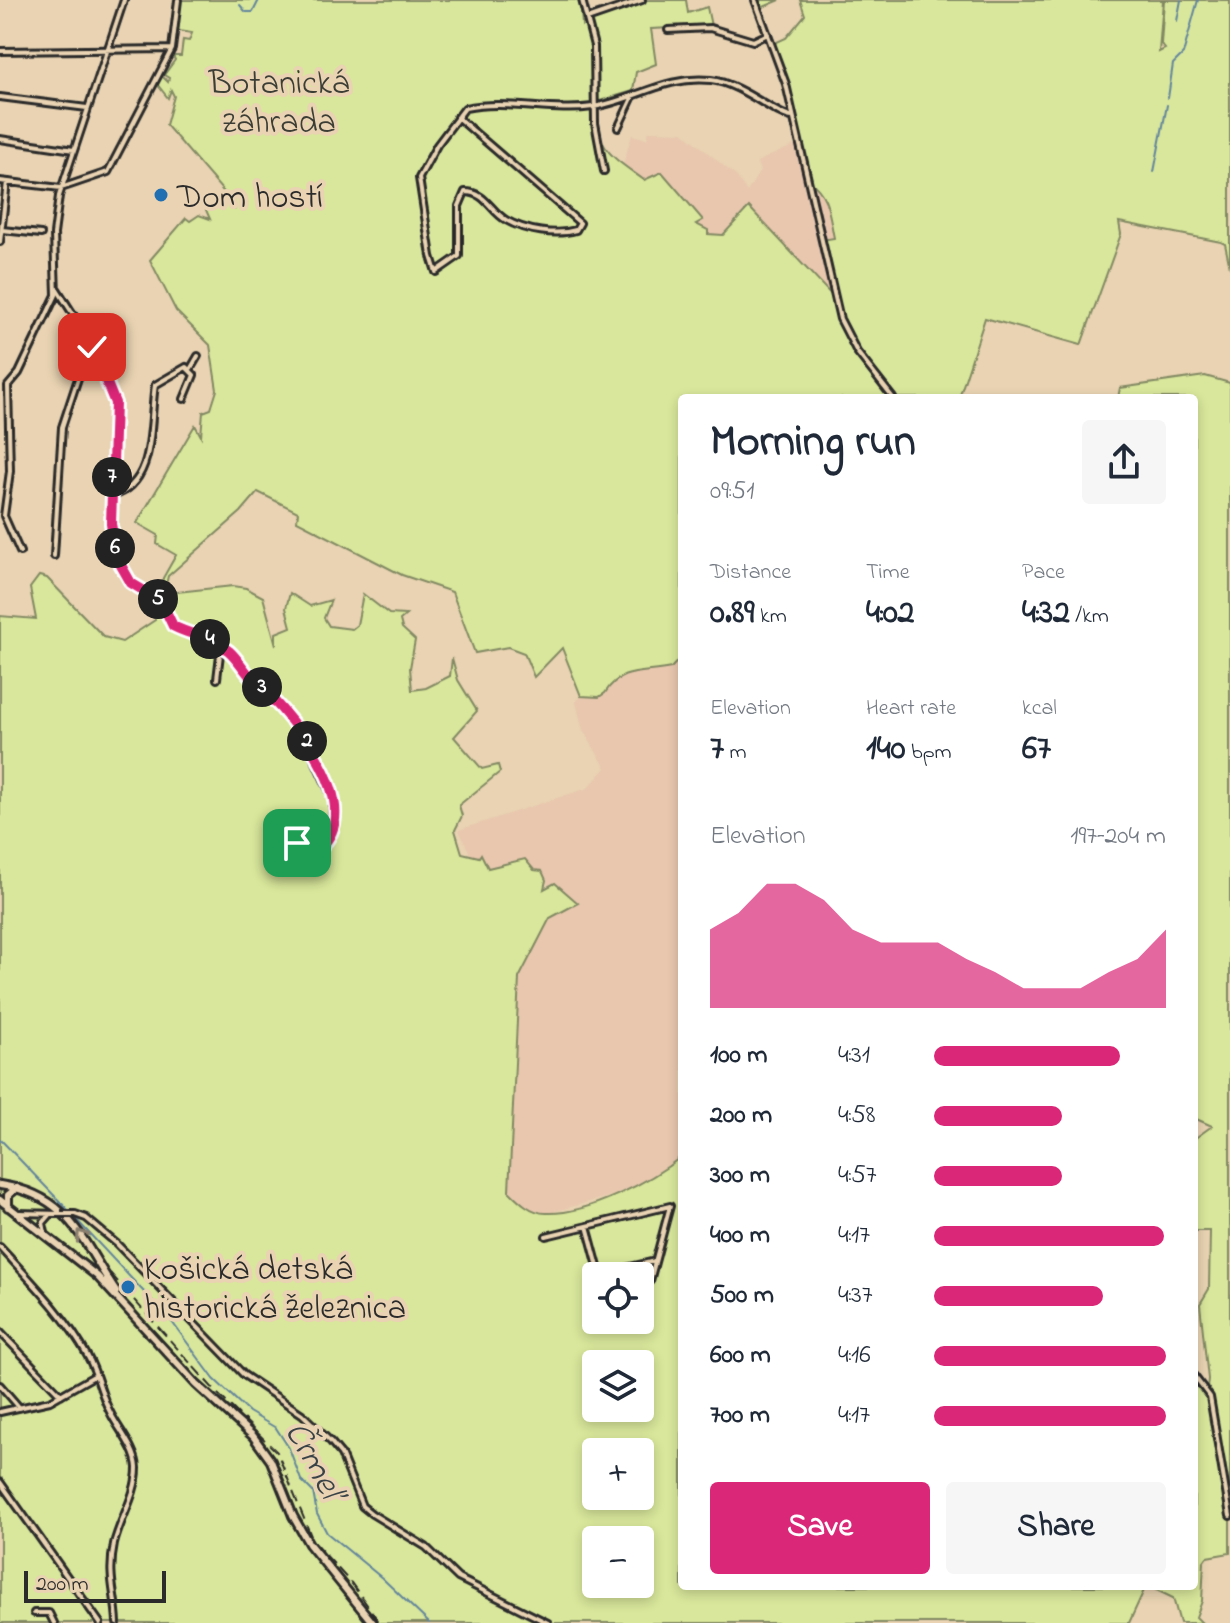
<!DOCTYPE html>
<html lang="en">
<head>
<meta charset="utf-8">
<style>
  :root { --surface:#fff; --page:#f6f6f7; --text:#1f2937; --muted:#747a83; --accent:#db2777 }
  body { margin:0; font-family:"Indie Flower",sans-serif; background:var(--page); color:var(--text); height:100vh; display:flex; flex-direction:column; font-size:30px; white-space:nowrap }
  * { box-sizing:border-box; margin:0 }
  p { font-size:26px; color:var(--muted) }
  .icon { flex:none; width:44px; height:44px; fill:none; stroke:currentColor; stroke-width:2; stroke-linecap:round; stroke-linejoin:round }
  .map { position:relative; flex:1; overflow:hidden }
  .panel { position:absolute; left:678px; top:394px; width:520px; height:1196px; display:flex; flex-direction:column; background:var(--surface); border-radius:8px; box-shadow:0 4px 12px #0003 }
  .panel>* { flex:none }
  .fabs { position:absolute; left:582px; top:1262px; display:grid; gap:16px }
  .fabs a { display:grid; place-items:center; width:72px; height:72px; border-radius:8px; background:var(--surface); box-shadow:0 4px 12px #0003; font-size:40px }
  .scale { position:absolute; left:24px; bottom:20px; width:142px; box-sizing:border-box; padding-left:8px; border:4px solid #2b2b2b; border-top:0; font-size:22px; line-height:28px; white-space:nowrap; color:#2b2b2b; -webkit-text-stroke:6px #e9d3b2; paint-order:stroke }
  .pin { position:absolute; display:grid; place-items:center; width:68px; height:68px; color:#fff; margin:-34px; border-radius:16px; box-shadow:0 4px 12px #0006 }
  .km { position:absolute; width:40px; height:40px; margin:-20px; border-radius:50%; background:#222; color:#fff; font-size:22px; line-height:40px; text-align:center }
  .round { display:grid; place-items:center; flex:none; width:84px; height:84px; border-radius:8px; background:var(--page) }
  .head { display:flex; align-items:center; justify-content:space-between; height:136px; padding:0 32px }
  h1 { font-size:44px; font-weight:800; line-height:60px }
  .figures { display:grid; grid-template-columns:repeat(3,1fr); gap:12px; height:136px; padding:8px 32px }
  .figures div { display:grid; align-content:center }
  .figures b { font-size:34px; font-weight:800 }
  .figures small { font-size:22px; font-weight:400 }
  .figures p { font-size:22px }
  .chart { height:224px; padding:16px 32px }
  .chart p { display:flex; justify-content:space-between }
  .chart svg { width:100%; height:144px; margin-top:8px; fill:var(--accent); opacity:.7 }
  .action { display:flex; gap:16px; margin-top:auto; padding:16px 32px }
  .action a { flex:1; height:92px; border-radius:8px; background:var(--accent); color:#fff; font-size:32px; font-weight:800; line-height:92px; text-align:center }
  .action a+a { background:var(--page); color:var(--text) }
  ul { padding:0 32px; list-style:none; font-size:26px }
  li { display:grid; grid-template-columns:128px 96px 1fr; align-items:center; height:60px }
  li i { height:20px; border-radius:10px; background:var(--accent) }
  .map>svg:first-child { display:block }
</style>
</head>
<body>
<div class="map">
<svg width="1230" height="1623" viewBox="0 0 1230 1623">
  <rect width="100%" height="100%" fill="#e9d3b2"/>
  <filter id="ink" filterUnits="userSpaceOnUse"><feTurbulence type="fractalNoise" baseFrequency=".0125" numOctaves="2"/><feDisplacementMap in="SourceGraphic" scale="16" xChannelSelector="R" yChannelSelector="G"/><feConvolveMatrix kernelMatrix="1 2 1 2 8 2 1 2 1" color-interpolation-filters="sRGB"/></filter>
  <g filter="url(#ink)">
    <path fill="#e8c7ae" d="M649 131 683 132 737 177 747 192 760 171 757 162 799 143 825 198 834 238 823 240 836 301 749 207 723 235 707 236 662 173 644 180 623 164 632 135 647 139Z
      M682 656V1156L629 1191 545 1214 525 1206 509 1191 519 978 550 918 573 907 538 875 478 871 459 830 588 788 606 768 583 730 576 702 581 696 589 697 623 674 671 668Z"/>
    <path fill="#d8e79b" stroke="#828963" stroke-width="2" fill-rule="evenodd" d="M181 0H580L582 25 587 19 642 0H686L688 13 707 7 711 26 651 29 656 64 636 72 633 91 596 102C597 150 607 153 644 180L662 172 703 220 696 224 708 230V234L723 235 749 207 835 299 822 240 834 238C829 214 829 194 808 180L782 73 755 0H780L761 8 775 43 786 38 805 15 800 0H1163L1159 52 1165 49 1161 44 1164 0H1230V268L1225 244 1221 242 1119 222 1121 234 1081 345 985 318 959 398H682V656L671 668C644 674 621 667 605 693L599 697 581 696 562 648 534 677 524 653 508 647 475 653 452 592 402 575 297 521 298 512 258 492 241 512 168 576 165 589 168 593 233 586 246 588 263 597 276 645V633L291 627 286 608 290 593 310 606 331 600 324 618 329 626 352 629 357 625 363 594 389 614 406 615 400 620 402 628 415 640 410 668 412 690 426 688 450 676 452 658 458 680 477 711 454 737 482 769 498 765 500 772 459 805 462 816 455 830 462 853 479 857 481 854 488 868 525 859 534 870 542 871 546 880 544 889 555 883 578 903 550 918 519 978 509 1191C519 1201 531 1213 546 1213 587 1215 651 1181 682 1156V1586H1146L1129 1623H0V616L36 619 30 588 39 576 47 578 104 637 122 642 155 620 152 594 161 593 163 578 176 555 157 544 158 535 137 523 195 425 201 436 203 412 211 409 217 390 210 345 176 311 150 260 186 218 190 221 199 215 210 219 206 210 226 198 235 210 229 198 166 125 174 96 171 90 168 98 157 84 162 76 168 82 169 78 164 75 175 60 173 56H181L183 40 189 41 192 33 178 31ZM596 1276H640V1320H596ZM596 1364H640V1408H596ZM596 1452H640V1496H596ZM596 1540H640V1584H596Z
      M1205 376 1230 383V1553L1207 1557 1204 1561 1202 1601 1196 1617 1202 1623H1180L1173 1598 1148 1586H1194V1376L1207 1389 1208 1379 1200 1304 1209 1289 1210 1231H1194V1139L1212 1126 1194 1118V398H1118L1120 388Z"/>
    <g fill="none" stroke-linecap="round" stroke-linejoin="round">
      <path stroke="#64859c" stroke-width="2" d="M240 5 245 11
        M246 12H253L259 0
        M1177 21 1181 0
        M1168 98 1173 64 1183 54 1198 0
        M1154 172 1167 105
        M0 1139 69 1211
        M73 1216 172 1322 214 1379 249 1412 276 1428 289 1448 301 1480 313 1492 317 1514 327 1533 382 1578 429 1623"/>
      <g stroke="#2b2b2b" stroke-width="10">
        <path id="street" d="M582 0 594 46 595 123 604 171
          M755 0 786 84 840 319 857 352 893 398
          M587 19 642 0
          M668 30 710 28 753 41 768 34
          M0 51 172 49
          M0 97 87 108
          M457 117 580 223 576 230C556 236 525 231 506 220 490 211 486 192 465 192L459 206V256L436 272 431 256 419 178 437 145 465 108C506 99 551 113 593 107 634 101 665 75 711 80 741 83 779 118 793 117
          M618 128 633 96
          M0 139 74 150
          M0 181 61 188 108 172 172 49 178 0
          M2 230 41 234
          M0 242 7 182
          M57 289 85 333 114 400 111 524 118 560 131 583 161 601 173 626 207 637 232 653 302 732 333 799 332 831 324 844 315 850C300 842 289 840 276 854
          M191 368 198 356
          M8 386 19 373 56 295 54 234 59 196 124 0
          M8 386 10 471 4 516 20 552
          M112 496C157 485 149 422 155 385L186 367 194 375 184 399
          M54 556 62 427 87 351 92 347
          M217 679 221 646
          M19 1213 61 1214
          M75 1214 86 1218 117 1244 244 1375 302 1414 331 1442 341 1454 362 1506 372 1514 426 1547 458 1578 548 1623
          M587 1226 600 1274 655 1261
          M45 1233 43 1223 50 1215
          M546 1236 670 1206 650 1281
          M0 1247C31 1281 66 1316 88 1357 98 1374 101 1396 111 1414 119 1430 136 1449 137 1468 137 1494 120 1519 114 1544 107 1578 116 1593 117 1623
          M0 1332 61 1395
          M1194 1376 1210 1397 1230 1516
          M0 1385 19 1407
          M0 1412 50 1401 94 1376
          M0 1482 100 1623
          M34 1613H49L54 1623"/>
      </g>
      <g stroke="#2b2b2b" stroke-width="12">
        <path id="secondary" d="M0 1185C70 1195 81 1240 116 1292
          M0 1200 97 1276 196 1384 253 1436 271 1461 293 1516 309 1544 373 1623
          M8 1207V1195L17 1188"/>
      </g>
      <use href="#street" stroke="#e9d3b2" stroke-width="4"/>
      <use href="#secondary" stroke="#e9d3b2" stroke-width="6"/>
      <path stroke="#2b2b2b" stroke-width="2" stroke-dasharray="12 6" stroke-linecap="butt" d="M110 1273 217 1393 277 1452 313 1541 352 1584 380 1623"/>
      <g stroke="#2b2b2b" stroke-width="10" stroke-linecap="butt">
        <path id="street-bridge" d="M61 1214H75"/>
      </g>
      <use href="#street-bridge" stroke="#e9d3b2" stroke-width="4"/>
    </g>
    <defs><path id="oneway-chevron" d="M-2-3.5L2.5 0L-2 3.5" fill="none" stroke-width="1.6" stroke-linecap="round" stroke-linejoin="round" transform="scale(2)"/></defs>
    <use stroke="#8a7f6e" href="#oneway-chevron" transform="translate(81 1235) rotate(-124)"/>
  </g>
  <g fill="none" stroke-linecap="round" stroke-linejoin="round" filter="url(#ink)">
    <g stroke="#fff" stroke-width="16">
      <path id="route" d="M92 347 115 403 111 524 118 560 131 583 161 601 173 626C192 636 212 637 229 651 237 658 242 667 249 675 283 707 370 802 320 848L297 843"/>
    </g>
    <use href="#route" stroke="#db2777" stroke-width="10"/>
  </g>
  <g fill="#1f6fb2" stroke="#e9d3b2" stroke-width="3">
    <circle cx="161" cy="195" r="8"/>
    <circle cx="128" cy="1287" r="8"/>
  </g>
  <g text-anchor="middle" stroke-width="8" stroke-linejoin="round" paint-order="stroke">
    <g font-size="34" fill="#3c3e36" stroke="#e9d3b2">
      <text x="279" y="93">Botanická<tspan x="279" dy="39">záhrada</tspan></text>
    </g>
    <g font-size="34" fill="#2b2b2b" stroke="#e9d3b2" text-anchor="start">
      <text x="177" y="207">Dom hostí</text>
      <text x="144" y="1279">Košická detská<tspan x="144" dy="39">historická železnica</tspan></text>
    </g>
    <g font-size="36" font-style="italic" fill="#394247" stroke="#e9d3b2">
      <text transform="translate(316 1459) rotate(61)" y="13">Črmeľ</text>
    </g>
  </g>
</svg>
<div class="fabs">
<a><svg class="icon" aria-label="locate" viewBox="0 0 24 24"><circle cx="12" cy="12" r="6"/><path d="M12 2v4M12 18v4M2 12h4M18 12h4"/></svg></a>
<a><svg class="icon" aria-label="layers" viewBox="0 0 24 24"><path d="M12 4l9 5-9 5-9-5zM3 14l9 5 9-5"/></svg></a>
<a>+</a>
<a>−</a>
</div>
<div class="scale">200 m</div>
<div class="pin" style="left:297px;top:843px;background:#1e9e55"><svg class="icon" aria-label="arrive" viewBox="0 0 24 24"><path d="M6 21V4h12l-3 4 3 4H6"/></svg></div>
<div class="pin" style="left:92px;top:347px;background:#d93025"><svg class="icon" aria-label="check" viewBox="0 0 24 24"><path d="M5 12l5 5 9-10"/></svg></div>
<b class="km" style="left:307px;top:741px">2</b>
<b class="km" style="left:262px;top:687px">3</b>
<b class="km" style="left:210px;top:639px">4</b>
<b class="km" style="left:158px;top:599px">5</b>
<b class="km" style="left:115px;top:548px">6</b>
<b class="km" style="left:112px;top:477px">7</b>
<section class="panel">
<div class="head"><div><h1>Morning run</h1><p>09:51</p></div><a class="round"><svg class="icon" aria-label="share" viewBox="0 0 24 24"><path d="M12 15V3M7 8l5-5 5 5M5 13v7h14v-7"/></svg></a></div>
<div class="figures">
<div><p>Distance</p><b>0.89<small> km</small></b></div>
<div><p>Time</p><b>4:02</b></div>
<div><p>Pace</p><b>4:32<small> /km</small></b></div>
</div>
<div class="figures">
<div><p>Elevation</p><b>7<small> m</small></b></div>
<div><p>Heart rate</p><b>140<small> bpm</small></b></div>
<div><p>kcal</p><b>67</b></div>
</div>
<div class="chart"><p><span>Elevation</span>197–204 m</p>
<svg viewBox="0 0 160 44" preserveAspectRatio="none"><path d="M0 44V20L10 15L20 6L30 6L40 11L50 20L60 24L70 24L80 24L90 29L100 33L110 38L120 38L130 38L140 33L150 29L160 20V44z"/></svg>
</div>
<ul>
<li><b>100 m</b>4:31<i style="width:80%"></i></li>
<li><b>200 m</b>4:58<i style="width:55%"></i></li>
<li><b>300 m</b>4:57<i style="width:55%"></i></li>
<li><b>400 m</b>4:17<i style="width:99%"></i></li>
<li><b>500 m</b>4:37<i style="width:73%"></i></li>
<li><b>600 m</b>4:16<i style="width:100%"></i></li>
<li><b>700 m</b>4:17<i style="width:100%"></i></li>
</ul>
<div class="action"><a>Save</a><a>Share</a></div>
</section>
</div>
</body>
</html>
